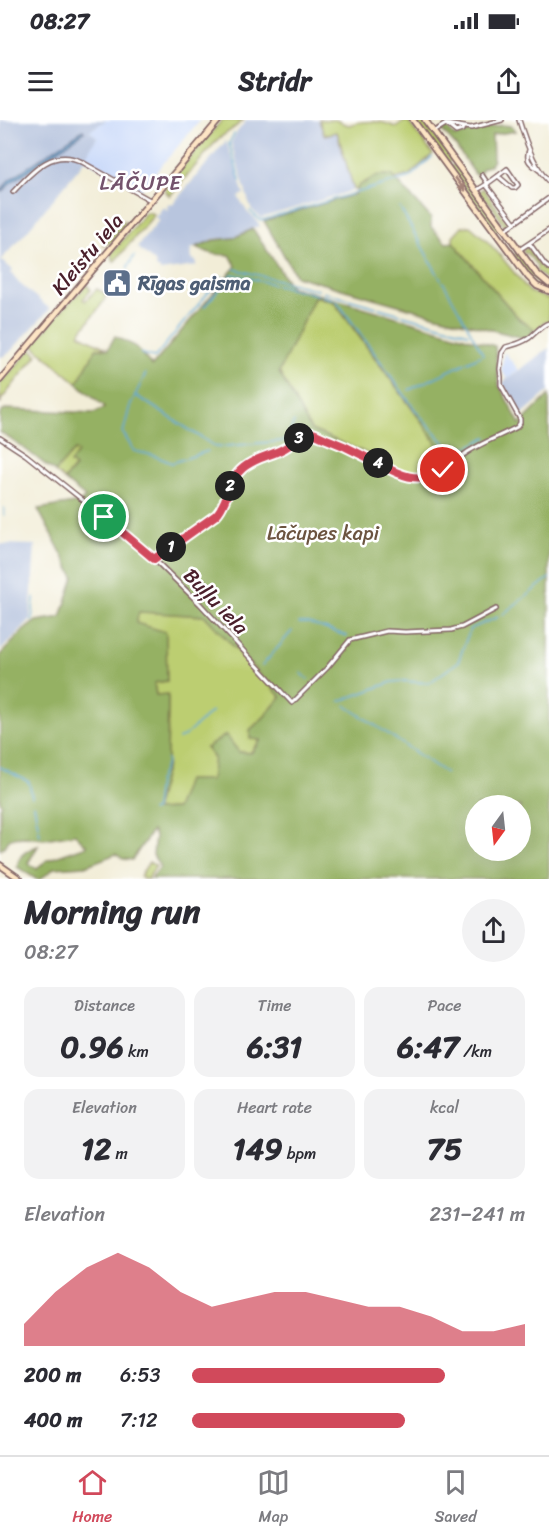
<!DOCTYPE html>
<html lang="en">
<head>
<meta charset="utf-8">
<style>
  :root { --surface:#fff; --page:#f2f2f3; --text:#2b2b33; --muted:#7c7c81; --line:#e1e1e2; --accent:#d1495b }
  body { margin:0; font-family:Sriracha,sans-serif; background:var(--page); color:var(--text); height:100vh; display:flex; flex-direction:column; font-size:22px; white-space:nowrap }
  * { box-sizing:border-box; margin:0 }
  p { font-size:20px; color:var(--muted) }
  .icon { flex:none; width:33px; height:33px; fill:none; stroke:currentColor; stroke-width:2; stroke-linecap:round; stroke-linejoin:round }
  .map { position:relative; height:759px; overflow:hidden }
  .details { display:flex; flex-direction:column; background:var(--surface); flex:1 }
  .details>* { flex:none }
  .needle { width:39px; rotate:195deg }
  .fabs { position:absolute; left:465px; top:675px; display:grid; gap:12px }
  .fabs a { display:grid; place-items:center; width:66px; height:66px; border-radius:50%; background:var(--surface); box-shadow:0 6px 24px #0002; font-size:30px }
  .pin { position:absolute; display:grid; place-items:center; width:51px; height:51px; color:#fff; margin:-26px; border:3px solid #fff; border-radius:50%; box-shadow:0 2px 6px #0007 }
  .km { position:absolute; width:30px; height:30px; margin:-15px; border-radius:50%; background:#222; color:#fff; font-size:16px; line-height:30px; text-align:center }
  .round { display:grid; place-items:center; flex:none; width:63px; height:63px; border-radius:32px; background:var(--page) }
  .headline { display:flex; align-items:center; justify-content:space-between; height:102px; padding:0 24px }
  h1 { font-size:33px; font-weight:700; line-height:45px }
  .stats { display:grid; grid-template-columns:repeat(3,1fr); gap:9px; height:102px; padding:6px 24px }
  .stats div { display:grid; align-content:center; border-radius:15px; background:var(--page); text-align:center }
  .stats b { font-size:30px; font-weight:700 }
  .stats small { font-size:16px; font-weight:400 }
  .stats p { font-size:16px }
  .chart { height:168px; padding:12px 24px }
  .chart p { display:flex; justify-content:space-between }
  .chart svg { width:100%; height:108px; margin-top:6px; fill:var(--accent); opacity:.7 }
  ul { padding:0 24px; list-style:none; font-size:20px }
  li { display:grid; grid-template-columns:96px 72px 1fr; align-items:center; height:45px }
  li i { height:15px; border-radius:8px; background:var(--accent) }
  .status { display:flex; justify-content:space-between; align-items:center; height:42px; padding:0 30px; background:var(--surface); direction:ltr }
  .status svg { height:16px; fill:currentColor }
  header { display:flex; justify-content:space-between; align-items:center; height:78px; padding:0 24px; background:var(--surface); font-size:27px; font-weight:700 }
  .tabs { display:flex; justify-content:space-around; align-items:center; height:84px; border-top:2px solid var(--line); background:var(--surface); font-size:16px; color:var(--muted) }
  .tabs a { display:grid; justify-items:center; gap:3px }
  .tabs .selected { color:var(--accent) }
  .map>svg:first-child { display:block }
</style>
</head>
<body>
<div class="status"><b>08:27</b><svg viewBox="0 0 49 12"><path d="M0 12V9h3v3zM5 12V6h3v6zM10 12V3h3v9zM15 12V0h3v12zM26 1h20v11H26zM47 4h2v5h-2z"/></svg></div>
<header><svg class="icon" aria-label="menu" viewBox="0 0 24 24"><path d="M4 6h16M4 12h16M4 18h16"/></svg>Stridr<svg class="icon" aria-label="share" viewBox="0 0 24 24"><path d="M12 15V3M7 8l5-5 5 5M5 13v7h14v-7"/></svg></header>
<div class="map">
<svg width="549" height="759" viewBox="0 0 549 759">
  <rect width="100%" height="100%" fill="#fff"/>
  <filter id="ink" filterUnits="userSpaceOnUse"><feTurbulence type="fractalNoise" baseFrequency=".0167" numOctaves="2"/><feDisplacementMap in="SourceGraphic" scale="12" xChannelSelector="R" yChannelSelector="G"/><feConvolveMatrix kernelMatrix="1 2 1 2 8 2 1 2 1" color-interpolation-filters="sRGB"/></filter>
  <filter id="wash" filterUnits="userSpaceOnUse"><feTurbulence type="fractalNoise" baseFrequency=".008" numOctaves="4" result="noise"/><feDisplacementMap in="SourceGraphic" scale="24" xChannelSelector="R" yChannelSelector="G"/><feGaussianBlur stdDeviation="1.35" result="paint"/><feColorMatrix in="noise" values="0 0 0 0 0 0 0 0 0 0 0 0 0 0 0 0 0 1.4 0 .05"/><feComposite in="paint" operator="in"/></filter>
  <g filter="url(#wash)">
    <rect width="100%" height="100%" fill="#f2edd7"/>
    <path fill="#ccdbf9" d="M106 0H200L141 70 83 39 97 17 89 11Z
      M504 232 519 250 507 259 501 250Z"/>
    <path fill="#b8c5de" d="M0 0H106L89 11 97 17 79 48 27 111 1 140 13 150 11 153 20 164 50 189 9 233 0 238Z
      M247 0H319L324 15 337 12 354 70 261 98 251 89 231 23 237 12Z
      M226 21 244 74 241 75 239 78 248 93 254 97 260 106 232 118 212 119V121L191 129 192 132 190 134 192 139 196 141V146L160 151V149H157L155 142 137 127 159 100 155 97 163 87 168 90 167 86 170 83 172 85 176 80Z
      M549 228V271L520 296 502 263Z
      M0 424 35 425 30 500 0 531Z"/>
    <path fill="#bcce71" stroke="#83764e" stroke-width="1.5" d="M222 0H243C236 8 227 12 218 19L170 76 165 71V67Z
      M319 0H336L342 3 349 5C362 0 382 0 395 7L407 0 433 34 409 55 395 59 391 55 358 66 357 70H354L337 12 324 15Z
      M415 0H423L451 39 449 43H447Z
      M453 45 456 46 501 108 496 112 451 49V46Z
      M483 68 508 103 507 105 504 106 490 83 489 84 479 72Z
      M146 92H149L154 95 114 142 111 134Z
      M123 101 126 102C125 112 113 124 103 125Z
      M470 106 485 119 499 134 530 172 549 179V202H545L533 212V208L520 200 453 122V116L461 107Z
      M527 127 541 147 549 152V162L536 151 537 146 527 133 524 134 523 130Z
      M518 132C527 144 535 159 549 166V170C531 161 525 150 514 135Z
      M87 165 91 170 83 179 85 181 97 169 106 174 104 181 79 214 106 228H97L77 263 34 226V224L61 191Z
      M315 176 334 182 422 302 450 343 431 354 420 356 402 353 368 334 311 310 279 252Z
      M31 229 37 234V235L1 280V282L0 284V264Z
      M75 329 78 332 75 346 64 360 55 352Z
      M139 491 205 496 281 577 265 596 250 610 261 619 250 633 206 628 214 638 211 660 176 689 155 690 167 645 168 575H156L154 562 167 561 135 503Z
      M149 742 156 746 148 759H144L140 756Z"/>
    <path fill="#95b163" stroke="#706847" stroke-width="1.5" fill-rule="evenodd" d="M502 5 511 6 516 11 492 15 493 40 490 45 483 48 477 57 455 25 442 10 447 7 455 17 472 11Z
      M378 55H392L431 98V107L446 123 453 122 520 200 533 208V212L527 218H523L430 194 296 156 264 101 356 74 358 66Z
      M253 109 291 167 356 185 495 226 499 265 520 304 549 275V759H151L160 747 153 735 155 716 152 711 132 740 123 739 116 734 85 746 54 748 41 759H36L17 747C19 734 27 730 38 726L28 743 37 749 47 740 87 726 75 714 44 719 25 717 11 718 1 730 0 729V687L2 684 0 682V535L24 510 36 501 61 497 74 457 38 389 80 382 85 377 64 360 75 347 70 343 78 332 75 330 55 352 25 329 0 312V294L5 289 94 293 104 288V286L77 263 97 228 108 229 115 216 135 226 152 246 236 146 230 135C217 135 208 134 196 127L214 120 233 118ZM315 176 334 182 422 302 450 343 431 354 420 356 402 353 368 334 311 310 279 252ZM139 492 205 496 281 577 265 596 250 610V619L261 620 251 633 239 632 226 615 206 628 214 638 211 660H187L176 689 155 690 167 645 168 574 156 575 154 563 167 561 166 512 136 503ZM476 686H520V730H476Z"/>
    <path fill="#60aad8" stroke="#556482" stroke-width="1.5" d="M83 10 84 12 10 63 3 72 1 71 9 60Z"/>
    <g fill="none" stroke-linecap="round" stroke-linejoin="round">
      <path stroke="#60aad8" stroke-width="1.5" d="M234 14 229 23 240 61
        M400 88 441 160
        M250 91 260 100H263L410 57 432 37
        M128 149V146L134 136
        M234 149 318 170
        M443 162 483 234 482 235
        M323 172 376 187
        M322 176 336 180 416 291 448 327C462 334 475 323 487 317
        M204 187 231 155 233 154 318 175
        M379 188 400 194
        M403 195 468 213
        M141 233 149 236 155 237 222 156
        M146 253 130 286 123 313 134 331 152 335 172 343 208 331
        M409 270 480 236
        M135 275 216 327 283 321 288 317 294 302
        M4 395V388
        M502 495 549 458
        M32 501 34 478
        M299 503H308L347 516
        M262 546 292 511
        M301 553 308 559
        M340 581 392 562 403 561 429 563 458 542 470 509 498 497
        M345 585 446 653
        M179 619 187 614 212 591
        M0 647 29 662 32 677
        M34 685 40 715
        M151 691 155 689 158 662 167 643V639"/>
    </g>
  </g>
  <g filter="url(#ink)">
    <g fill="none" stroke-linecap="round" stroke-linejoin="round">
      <g stroke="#856767" stroke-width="6">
        <path id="street" d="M519 0C525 20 534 47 549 62
          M446 4 456 12 462 10 463 7
          M433 12 446 4 471 8 502 0
          M529 30C525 41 531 44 539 50
          M482 55 488 64
          M487 66 515 103
          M477 70C488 64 497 57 507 49L518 65 515 68H512L498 56
          M13 72C31 53 52 27 82 42L150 80
          M505 110 549 78
          M530 124 545 145 549 148
          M519 130 549 110
          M0 318 26 335 104 397 154 439 200 484 292 583 327 548 350 520 387 511 405 512 451 510 462 507 496 489
          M154 439 216 395C229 382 227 361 242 348 255 338 270 335 284 329 292 325 298 316 306 313 314 311 321 317 328 320 339 324 350 329 361 334 382 345 400 360 425 358 444 356 456 338 471 330 486 321 502 315 517 307L520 303V299L501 265V257L500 249 502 233 506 227C516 224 520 224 529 218 536 213 541 205 549 203"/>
      </g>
      <g stroke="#856767" stroke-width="8">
        <path id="secondary" d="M413 0 528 157 537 166 549 171
          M425 0 536 153 549 164
          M0 260 219 0
          M0 745 20 759"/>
      </g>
      <use href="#street" stroke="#fff" stroke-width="3"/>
      <use href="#secondary" stroke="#fde5c5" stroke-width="4.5"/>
    </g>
    <defs><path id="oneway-solid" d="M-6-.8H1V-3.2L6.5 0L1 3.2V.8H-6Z" transform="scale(1.5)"/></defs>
    <use fill="#a48278" href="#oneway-solid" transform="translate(460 64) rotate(54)"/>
  </g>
  <g fill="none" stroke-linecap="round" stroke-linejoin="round" filter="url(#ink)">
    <g stroke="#fff" stroke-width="12">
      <path id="route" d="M104 397 154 439 216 395C229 382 227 361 243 348 257 336 274 336 288 326 295 322 303 312 312 313 317 314 323 318 329 320 340 324 351 329 362 335 389 348 413 369 443 350"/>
    </g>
    <use href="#route" stroke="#d1495b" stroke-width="8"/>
  </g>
  <defs>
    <g id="civic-square" transform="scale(1.5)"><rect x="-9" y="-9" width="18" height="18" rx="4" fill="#5c6f8a" stroke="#fff"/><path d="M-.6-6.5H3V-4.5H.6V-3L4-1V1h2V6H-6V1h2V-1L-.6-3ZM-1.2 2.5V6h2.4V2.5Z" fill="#fff"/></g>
  </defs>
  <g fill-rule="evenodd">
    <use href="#civic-square" x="117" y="163"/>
  </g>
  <g text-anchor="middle" stroke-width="5" stroke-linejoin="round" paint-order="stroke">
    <g font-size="20" fill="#4a1f2b" stroke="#fff">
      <text transform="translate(87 134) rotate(-50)" y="7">Kleistu iela</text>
      <text transform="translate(216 481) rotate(46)" y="7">Buļļu iela</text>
    </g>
    <g font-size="20" font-weight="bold" fill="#4e5e75" stroke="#fff" text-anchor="start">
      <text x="138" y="170">Rīgas gaisma</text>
    </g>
    <g font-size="20" fill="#6c5440" stroke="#fff">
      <text x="323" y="420">Lāčupes kapi</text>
    </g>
    <g font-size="21" letter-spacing="1.5" fill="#74536c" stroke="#fff">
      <text x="141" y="70">LĀČUPE</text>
    </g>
  </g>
</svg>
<div class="fabs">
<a><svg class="needle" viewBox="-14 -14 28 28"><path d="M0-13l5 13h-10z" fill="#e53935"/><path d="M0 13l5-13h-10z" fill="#7c7c81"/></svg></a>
</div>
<div class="pin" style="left:104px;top:397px;background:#1e9e55"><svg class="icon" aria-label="arrive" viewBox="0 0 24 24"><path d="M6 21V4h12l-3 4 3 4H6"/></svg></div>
<div class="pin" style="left:443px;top:350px;background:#d93025"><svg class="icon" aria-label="check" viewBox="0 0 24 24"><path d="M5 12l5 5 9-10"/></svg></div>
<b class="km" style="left:171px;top:427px">1</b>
<b class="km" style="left:230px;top:366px">2</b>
<b class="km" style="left:299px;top:318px">3</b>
<b class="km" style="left:378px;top:343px">4</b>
</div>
<section class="details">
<div class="headline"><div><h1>Morning run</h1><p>08:27</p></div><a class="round"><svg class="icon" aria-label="share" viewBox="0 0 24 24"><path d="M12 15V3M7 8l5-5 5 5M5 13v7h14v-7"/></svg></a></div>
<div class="stats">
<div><p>Distance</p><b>0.96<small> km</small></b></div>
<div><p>Time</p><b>6:31</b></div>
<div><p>Pace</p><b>6:47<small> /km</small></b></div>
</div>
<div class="stats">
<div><p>Elevation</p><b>12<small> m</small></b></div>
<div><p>Heart rate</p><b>149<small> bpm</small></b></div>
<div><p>kcal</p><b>75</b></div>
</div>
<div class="chart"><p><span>Elevation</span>231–241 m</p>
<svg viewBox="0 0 160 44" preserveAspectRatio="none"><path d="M0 44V35L10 22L20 12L30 6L40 12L50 22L60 28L70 25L80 22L90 22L100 25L110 28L120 28L130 32L140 38L150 38L160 35V44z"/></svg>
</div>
<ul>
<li><b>200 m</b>6:53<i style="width:76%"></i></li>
<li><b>400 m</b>7:12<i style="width:64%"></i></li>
</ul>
</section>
<nav class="tabs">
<a class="selected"><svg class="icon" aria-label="home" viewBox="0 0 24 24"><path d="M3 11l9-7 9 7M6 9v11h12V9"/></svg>Home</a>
<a><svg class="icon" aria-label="map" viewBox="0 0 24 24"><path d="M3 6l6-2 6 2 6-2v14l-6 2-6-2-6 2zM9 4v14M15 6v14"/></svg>Map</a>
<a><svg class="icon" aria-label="saved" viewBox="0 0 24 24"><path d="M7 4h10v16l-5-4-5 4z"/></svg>Saved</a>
</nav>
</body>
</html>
